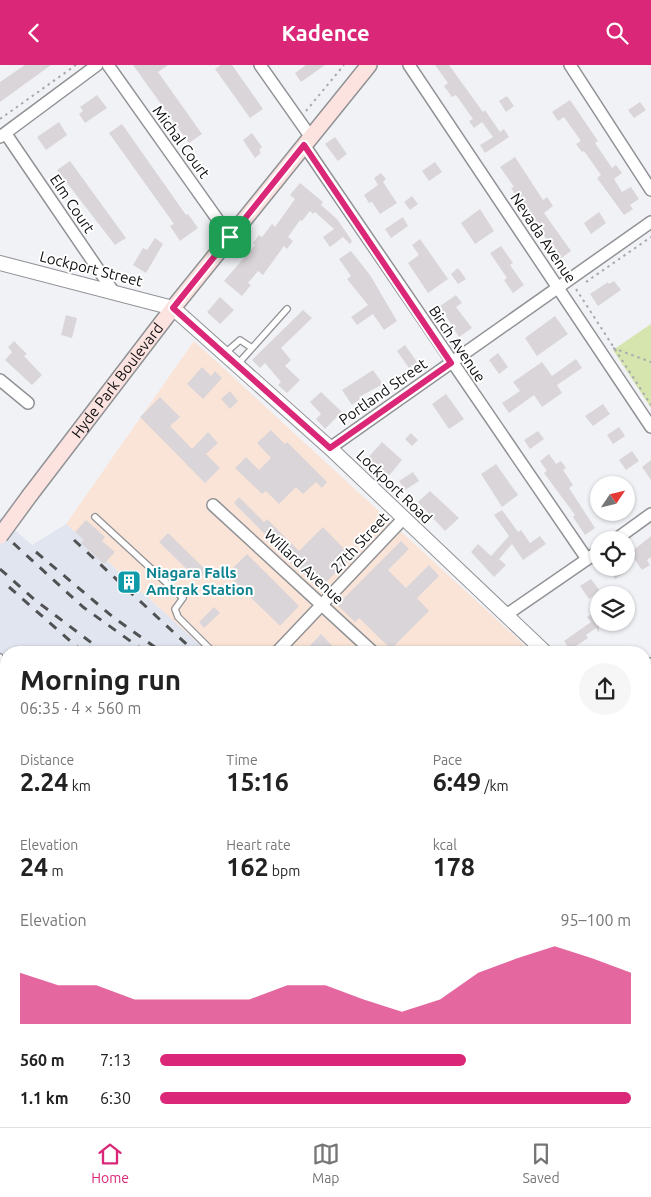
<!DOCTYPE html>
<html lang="en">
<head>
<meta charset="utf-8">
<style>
  :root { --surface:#fff; --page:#f6f6f6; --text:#222; --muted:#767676; --line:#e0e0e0; --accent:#db2777 }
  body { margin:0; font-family:Ubuntu,sans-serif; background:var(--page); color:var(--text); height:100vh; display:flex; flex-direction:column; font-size:19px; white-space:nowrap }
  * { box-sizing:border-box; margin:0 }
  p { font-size:16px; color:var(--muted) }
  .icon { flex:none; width:28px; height:28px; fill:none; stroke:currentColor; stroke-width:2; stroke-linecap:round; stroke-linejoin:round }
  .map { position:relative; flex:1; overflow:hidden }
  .sheet { position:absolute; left:0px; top:581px; width:651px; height:481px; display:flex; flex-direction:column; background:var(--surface); border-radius:20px 20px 0 0; box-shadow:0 1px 4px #0004 }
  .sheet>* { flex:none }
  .needle { width:32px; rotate:55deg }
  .tools { position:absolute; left:590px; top:411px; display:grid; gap:10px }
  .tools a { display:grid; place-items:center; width:45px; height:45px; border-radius:50%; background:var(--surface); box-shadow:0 1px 4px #0004; font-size:25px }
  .pin { position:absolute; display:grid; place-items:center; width:42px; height:42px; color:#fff; margin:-21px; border-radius:10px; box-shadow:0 2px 8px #0006 }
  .round { display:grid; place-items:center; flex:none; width:52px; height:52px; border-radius:26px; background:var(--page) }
  .headline { display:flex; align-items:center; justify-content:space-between; height:85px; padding:0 20px }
  h1 { font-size:28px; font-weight:700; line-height:38px }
  .metrics { display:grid; grid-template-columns:repeat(3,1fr); gap:8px; height:85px; padding:5px 20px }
  .metrics div { display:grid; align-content:center }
  .metrics b { font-size:25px; font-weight:700 }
  .metrics small { font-size:14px; font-weight:400 }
  .metrics p { font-size:14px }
  .chart { height:140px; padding:10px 20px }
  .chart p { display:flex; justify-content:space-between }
  .chart svg { width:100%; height:90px; margin-top:5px; fill:var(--accent); opacity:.7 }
  ul { padding:0 20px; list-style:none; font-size:16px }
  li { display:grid; grid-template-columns:80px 60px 1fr; align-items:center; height:38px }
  li i { height:12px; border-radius:6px; background:var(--accent) }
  header { display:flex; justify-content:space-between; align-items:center; height:65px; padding:0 20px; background:var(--accent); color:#fff; font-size:22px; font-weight:700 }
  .menu { display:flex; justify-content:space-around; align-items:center; height:70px; border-top:1px solid var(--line); background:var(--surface); font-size:14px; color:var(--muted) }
  .menu a { display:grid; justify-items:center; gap:2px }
  .menu .current { color:var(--accent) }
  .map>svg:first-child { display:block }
</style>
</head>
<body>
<header><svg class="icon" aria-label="back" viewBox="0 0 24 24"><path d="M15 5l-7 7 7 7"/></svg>Kadence<svg class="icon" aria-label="search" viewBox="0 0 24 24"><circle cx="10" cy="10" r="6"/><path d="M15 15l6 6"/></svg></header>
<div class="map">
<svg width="651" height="1062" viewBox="0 0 651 1062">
  <rect width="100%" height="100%" fill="#f1f2f6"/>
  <path fill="#e9e5fc" d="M0 888 6 897V1056H93L97 1062H0Z"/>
  <path fill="#fae4d7" d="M194 276 532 587H208L66 459Z
    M645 691 651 697V930L645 925Z"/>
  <path fill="#e1e5ef" d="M0 452 32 480 66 459 208 587 6 588V827L0 823Z
    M645 925 651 930V1062H139L135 1056H645Z"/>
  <path fill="#d5e5ad" d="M651 259V343L613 285Z"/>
  <path fill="#dad5d8" d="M25 0H51L0 37V17Z
    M133 0H168L158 7 202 69 189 78Z
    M221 0H232L263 44 250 53 215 4Z
    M306 0H325L301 17 295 8Z
    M435 0H449L483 47 485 45 500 67 504 64 509 72 485 88 480 80 493 72 482 57 474 63 469 56 473 54 456 30 452 32 444 21 448 18Z
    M97 30 107 43 85 58 79 49 83 46 80 42Z
    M507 31 514 41 506 47 499 36Z
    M570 35 598 76 595 78 612 103 616 100 622 108 614 114 622 127 631 122 639 134 630 140 633 144 624 150 597 113 601 110 584 86 582 87 576 79 581 76 564 52 558 56 552 47Z
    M640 37 646 45 634 53 628 45Z
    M59 57 67 70 46 85 37 72Z
    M122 59 186 150 188 149 198 163 180 176 170 161 174 159 109 68Z
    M252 68 262 82 259 85 261 88 255 93 243 75Z
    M335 72 347 89 338 96 325 79Z
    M515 92 543 135 547 132 553 141 544 148 571 186 560 194 511 123 514 122 500 102Z
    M70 96 126 173 115 180 57 105Z
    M435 97 442 107 429 116 422 106Z
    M381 108 386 114 383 117 397 138 380 149 372 137 369 138 364 130 378 120 374 113Z
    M300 118 323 137 321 140 337 154 352 176 350 179 343 172 330 182 323 172 334 164 315 147 313 149 310 146 302 156 300 155 288 172 293 176 287 184 284 181 263 210 258 206 248 218 251 220 242 231 224 216 255 180 253 178 259 170 262 172 272 159 275 162 295 134 290 130Z
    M412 131 418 139 410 145 404 137Z
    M480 144 494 166 475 179 461 158Z
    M599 147 606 158 591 169 584 158Z
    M403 152 408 161 391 173 385 164Z
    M155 173 163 179 146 208 133 200 143 183 147 185Z
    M420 174 448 214 428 228 408 198 419 190 412 180Z
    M501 181 513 198 510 200 524 220 513 228 504 215 507 213 490 188Z
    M351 186 370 210 397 256 384 265 373 249 357 260 351 252 368 240 347 214 351 211 339 194Z
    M458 203 466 214 458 219 451 209Z
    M614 216 621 225 598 241 590 229 608 217 609 219Z
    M456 230 462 238 456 242 472 263 459 272 440 241Z
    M220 232 234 245 220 259 207 247Z
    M303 245 312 253 281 283 291 295 285 301 300 315 287 328 278 320 281 317 265 298 260 303 252 295Z
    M66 250 77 253 72 273 61 270Z
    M555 251 568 269 537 291 525 273Z
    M14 276 27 289 24 291 42 310 32 320 5 295 12 287 8 282Z
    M405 280 417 297 409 303 397 286Z
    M498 288 508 302 499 309 489 295Z
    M576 294 582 303 557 320 562 328 542 342 534 330 509 348 502 338 520 326 513 317 542 297 552 311Z
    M202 302 211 311 215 306 222 313 203 334 187 319Z
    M373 305 383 319 359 332 360 334 352 340 342 325Z
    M230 326 238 336 230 344 221 334Z
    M321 327 342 347 325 364 316 354 321 349 310 337Z
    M446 329 464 354 449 364 432 339Z
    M160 332 180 352 170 361 192 384 208 367 218 378 206 389 220 403 205 418 140 352Z
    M603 339 610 349 593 361 585 351Z
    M619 362 625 371 613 379 607 370Z
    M271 365 285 379 287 377 327 417 322 423 316 417 303 429 296 422 279 439 266 426 262 429 235 403 246 392 259 405 271 393 257 378Z
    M538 366 544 374 530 384 524 375Z
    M411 368 418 375 412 381 405 374Z
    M382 377 402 395 388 412 366 395Z
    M632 386 639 396 626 405 619 395Z
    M549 389 556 399 561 396 566 403 563 405 573 420 569 423 595 463 585 470 573 452 575 450 544 408 547 406 540 396Z
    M651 395V415L642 402Z
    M496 399 518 430 502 442 481 409Z
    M413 407 419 416 405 425 399 416Z
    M430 426 459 453 445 466 418 437Z
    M239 432 264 457 267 454 299 486 323 462 352 492 319 524 234 438Z
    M502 445 518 467 521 465 530 478 540 471 546 479 523 495 512 479 499 494 506 500 494 512 471 487 478 479 491 491 509 471 494 450Z
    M86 455 105 472 102 476 115 487 104 499 81 478 84 475 75 467Z
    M168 468 207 506 198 515 159 477Z
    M651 471V492L647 495 650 500 642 505 630 488Z
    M401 476 409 484 388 505 406 523 429 500 439 511 417 533 429 546 391 584 359 553 355 557 337 540Z
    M247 489 299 541 280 561 227 509Z
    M607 502H620L624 508 615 514Z
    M591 514 600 526 589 534 580 521Z
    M214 542 220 548 204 563 199 557Z
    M599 544V568L596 563 586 570 588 573 570 585 564 576 591 557 587 552Z
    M321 569 339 588H303Z"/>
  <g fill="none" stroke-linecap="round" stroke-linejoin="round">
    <g stroke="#919296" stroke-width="8">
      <path id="service" d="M224 289 240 275 252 283
        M237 300 287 244
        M95 452 183 533 175 544 178 552 214 588
        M0 592 6 606
        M0 713 6 727
        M146 1056 149 1062
        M297 1056 300 1062"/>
    </g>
    <g stroke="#919296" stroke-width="14">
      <path id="minor" d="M108 0 230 172
        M260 0 310 71
        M409 0 651 362
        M570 0 651 125
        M6 69 113 226
        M0 72 97 0
        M304 80 587 494
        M0 315 28 338
        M330 383 651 157
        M213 440 374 588
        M615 475 651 449
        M506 550 599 486
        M276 588 403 454
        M645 603 651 599
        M645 715 651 708
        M645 829 651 834
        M645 877 651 883
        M0 1047 10 1062"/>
    </g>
    <g stroke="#919296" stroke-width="16">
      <path id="tertiary" d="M0 198 173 243 330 383 546 588
        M645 677 651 682"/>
    </g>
    <g stroke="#919296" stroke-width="18">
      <g id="secondary">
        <path id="s1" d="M30 430 173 243 369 0"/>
      </g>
    </g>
    <path stroke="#a8a9ad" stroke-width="2" stroke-dasharray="2.5 4" stroke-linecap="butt" d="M306 46 344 0
      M0 54 76 0
      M586 217 651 172
      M576 224 651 340
      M613 283 651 297"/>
    <use href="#service" stroke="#fff" stroke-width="5.5"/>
    <use href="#minor" stroke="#fff" stroke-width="11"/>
    <use href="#tertiary" stroke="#fff" stroke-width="14"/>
    <use href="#secondary" stroke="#fce3e0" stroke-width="15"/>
    <path stroke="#505153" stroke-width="3" stroke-dasharray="9 9" stroke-linecap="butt" d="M0 466 83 542 147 588
      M74 475 196 588
      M36 487 113 552 163 588
      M0 504 35 535 105 588
      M9 522 84 588
      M645 942 651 946
      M645 1012 651 1018
      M645 1032 651 1038"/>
    <g stroke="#919296" stroke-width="18" stroke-linecap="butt">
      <path id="secondary-bridge" d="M0 471 30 430"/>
    </g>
    <use href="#secondary-bridge" stroke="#fce3e0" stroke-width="15"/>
  </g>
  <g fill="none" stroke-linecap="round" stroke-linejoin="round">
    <g stroke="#fff" stroke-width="10">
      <path id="route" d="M304 80 451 298 330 383 173 243Z"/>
    </g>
    <use href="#route" stroke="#db2777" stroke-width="6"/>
  </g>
  <defs>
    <g id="building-square" transform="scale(1.25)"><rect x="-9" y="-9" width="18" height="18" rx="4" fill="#0f9aa8" stroke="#fff"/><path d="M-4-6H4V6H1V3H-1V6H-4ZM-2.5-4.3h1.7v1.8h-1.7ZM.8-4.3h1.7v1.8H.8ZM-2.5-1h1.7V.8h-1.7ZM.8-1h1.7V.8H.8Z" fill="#fff"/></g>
  </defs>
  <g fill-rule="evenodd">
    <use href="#building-square" x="129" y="517"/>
  </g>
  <g text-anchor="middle" stroke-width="4" stroke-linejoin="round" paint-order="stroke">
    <g font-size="15" fill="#0d0e0f" stroke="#fff">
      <text transform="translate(181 77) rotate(54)" y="5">Michal Court</text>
      <text transform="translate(72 139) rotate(56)" y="5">Elm Court</text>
      <text transform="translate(543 173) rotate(56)" y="5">Nevada Avenue</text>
      <text transform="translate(91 204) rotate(14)" y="5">Lockport Street</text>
      <text transform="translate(457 279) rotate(56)" y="5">Birch Avenue</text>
      <text dy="5" stroke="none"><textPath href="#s1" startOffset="144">Hyde Park Boulevard</textPath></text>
      <text transform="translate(383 327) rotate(-35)" y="5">Portland Street</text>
      <text transform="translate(394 422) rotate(44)" y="5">Lockport Road</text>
      <text transform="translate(360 478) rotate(-47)" y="5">27th Street</text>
      <text transform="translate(304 502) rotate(43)" y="5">Willard Avenue</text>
    </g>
    <g font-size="15" font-weight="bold" fill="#0d838f" stroke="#fff" text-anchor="start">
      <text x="146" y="513">Niagara Falls<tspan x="146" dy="17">Amtrak Station</tspan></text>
    </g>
  </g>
</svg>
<div class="tools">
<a><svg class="needle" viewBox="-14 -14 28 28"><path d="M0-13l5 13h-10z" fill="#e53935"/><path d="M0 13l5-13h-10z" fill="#767676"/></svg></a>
<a><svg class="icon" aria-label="locate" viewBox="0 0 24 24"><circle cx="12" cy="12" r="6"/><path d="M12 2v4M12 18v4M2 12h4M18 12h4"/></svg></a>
<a><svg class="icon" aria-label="layers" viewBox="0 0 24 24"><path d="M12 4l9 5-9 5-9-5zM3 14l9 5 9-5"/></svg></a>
</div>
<div class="pin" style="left:230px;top:172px;background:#1e9e55"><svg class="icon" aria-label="arrive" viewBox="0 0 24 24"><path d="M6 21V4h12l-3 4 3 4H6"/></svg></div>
<section class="sheet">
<div class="headline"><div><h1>Morning run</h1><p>06:35 · 4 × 560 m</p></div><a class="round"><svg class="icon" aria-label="share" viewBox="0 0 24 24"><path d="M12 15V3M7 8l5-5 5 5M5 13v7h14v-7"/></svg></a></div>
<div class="metrics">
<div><p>Distance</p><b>2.24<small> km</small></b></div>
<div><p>Time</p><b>15:16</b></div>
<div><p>Pace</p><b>6:49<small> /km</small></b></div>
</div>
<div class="metrics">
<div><p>Elevation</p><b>24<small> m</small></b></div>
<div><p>Heart rate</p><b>162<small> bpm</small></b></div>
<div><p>kcal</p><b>178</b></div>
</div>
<div class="chart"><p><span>Elevation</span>95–100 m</p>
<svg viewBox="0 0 160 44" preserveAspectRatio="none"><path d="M0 44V19L10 25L20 25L30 32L40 32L50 32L60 32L70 25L80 25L90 32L100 38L110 32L120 19L130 12L140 6L150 12L160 19V44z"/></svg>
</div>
<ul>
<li><b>560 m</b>7:13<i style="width:65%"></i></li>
<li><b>1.1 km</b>6:30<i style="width:100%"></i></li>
</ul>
</section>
</div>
<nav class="menu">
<a class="current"><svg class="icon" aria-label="home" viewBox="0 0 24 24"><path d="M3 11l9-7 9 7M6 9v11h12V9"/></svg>Home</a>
<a><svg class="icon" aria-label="map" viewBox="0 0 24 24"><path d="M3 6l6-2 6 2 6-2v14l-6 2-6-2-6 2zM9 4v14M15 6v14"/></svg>Map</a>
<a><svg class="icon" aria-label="saved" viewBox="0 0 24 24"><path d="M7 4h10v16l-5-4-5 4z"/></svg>Saved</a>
</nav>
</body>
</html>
